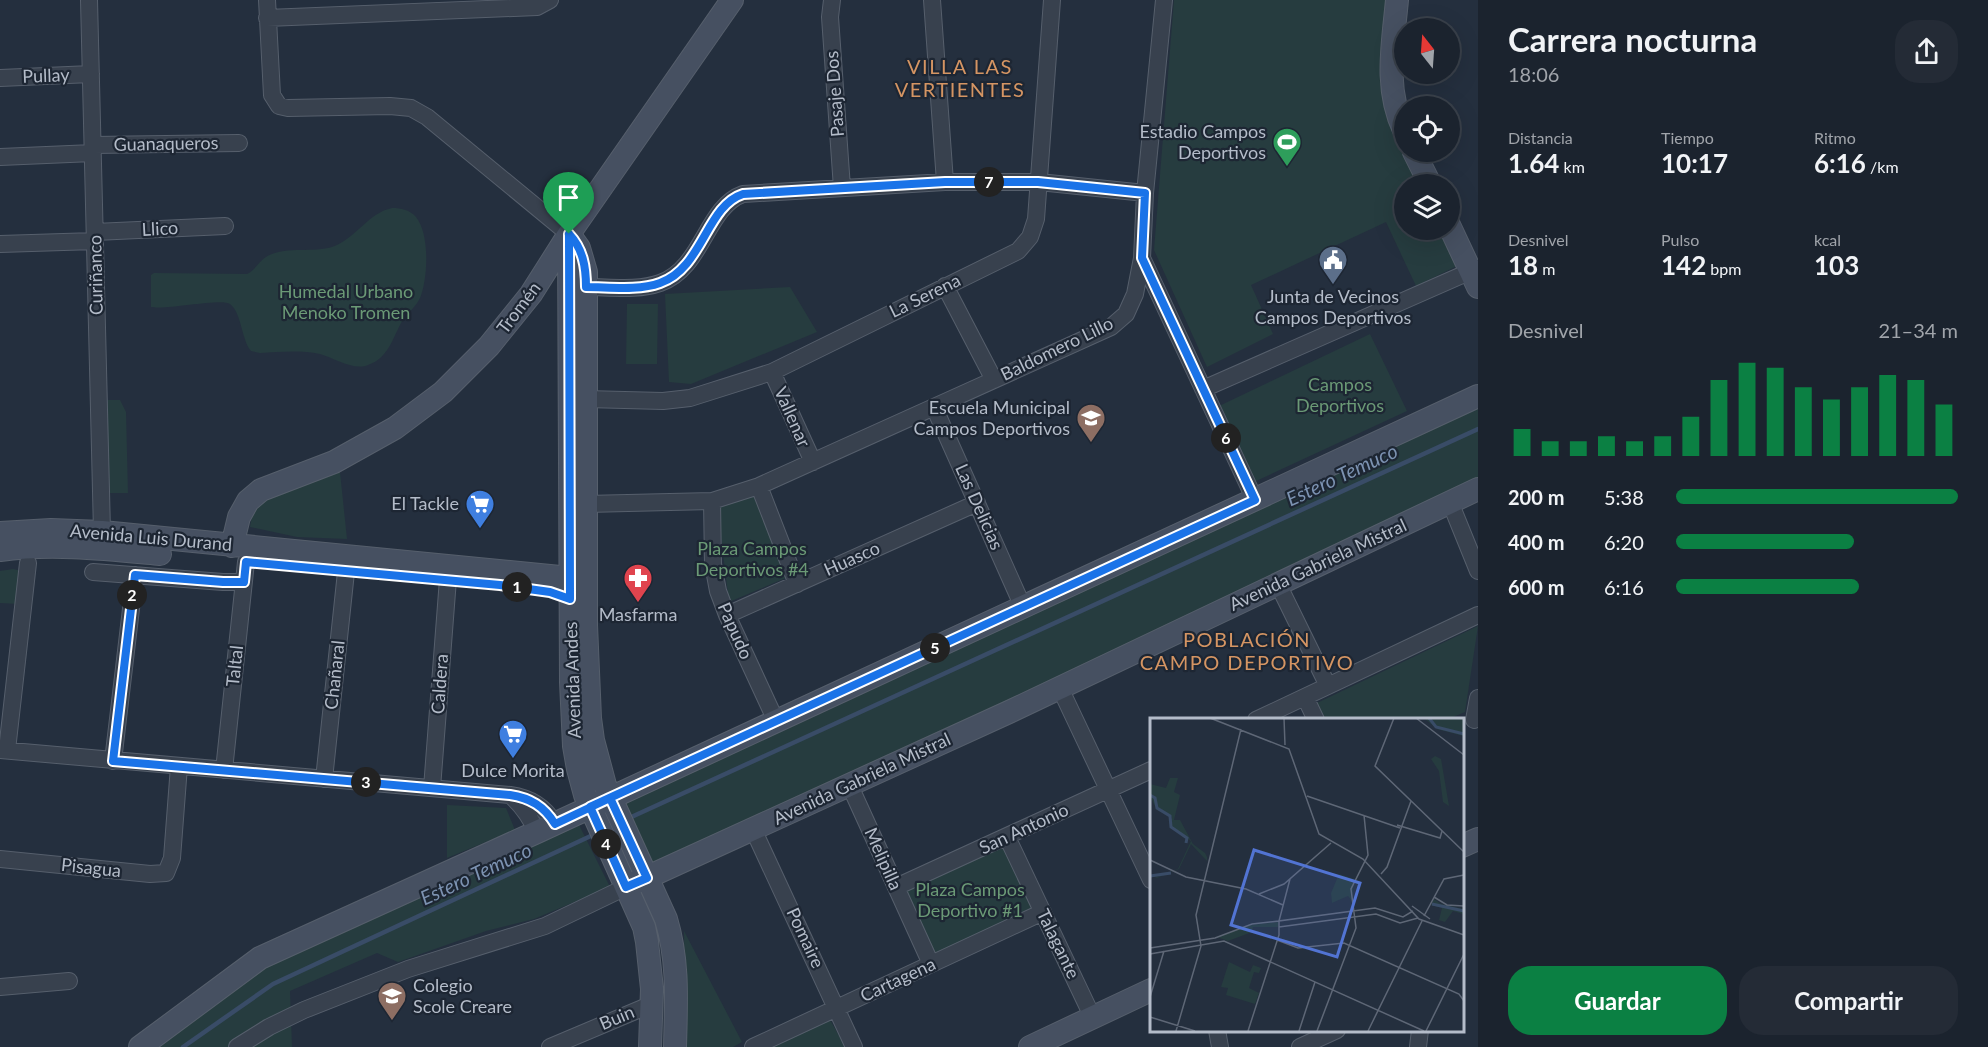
<!DOCTYPE html>
<html lang="es">
<head>
<meta charset="utf-8">
<style>
  :root { --surface:#1b232e; --page:#242b36; --text:#f1f3f6; --muted:#a0a4aa; --line:#39404a; --accent:#0b8043 }
  body { margin:0; font-family:Lato,sans-serif; background:var(--page); color:var(--text); height:100vh; display:flex; flex-direction:column; font-size:22px; white-space:nowrap }
  * { box-sizing:border-box; margin:0 }
  p { font-size:20px; color:var(--muted) }
  .icon { flex:none; width:33px; height:33px; fill:none; stroke:currentColor; stroke-width:2; stroke-linecap:round; stroke-linejoin:round }
  .map { position:relative; flex:1; overflow:hidden }
  .sheet { display:flex; flex-direction:column; background:var(--surface); width:510px }
  .sheet>* { flex:none }
  .needle { width:39px; rotate:343deg }
  .controls { position:absolute; left:1394px; top:18px; display:grid; gap:12px }
  .controls a { display:grid; place-items:center; width:66px; height:66px; border-radius:50%; background:var(--surface); box-shadow:0 6px 24px #0002,0 0 0 2px var(--line); font-size:30px }
  .pin { position:absolute; display:grid; place-items:center; width:51px; height:51px; color:#fff; margin:-62px -26px; border-radius:50% 50% 50% 0; rotate:-45deg; box-shadow:0 0 6px #0007 }
  .pin .icon { rotate:45deg }
  .km { position:absolute; width:30px; height:30px; margin:-15px; border-radius:50%; background:#222; color:#fff; font-size:16px; line-height:30px; text-align:center }
  .round { display:grid; place-items:center; flex:none; width:63px; height:63px; border-radius:24px; background:var(--page) }
  .headline { display:flex; align-items:center; justify-content:space-between; height:102px; padding:0 30px }
  h1 { font-size:33px; font-weight:700; line-height:45px }
  .metrics { display:grid; grid-template-columns:repeat(3,1fr); gap:9px; height:102px; padding:6px 30px }
  .metrics div { display:grid; align-content:center }
  .metrics b { font-size:26px; font-weight:700 }
  .metrics small { font-size:16px; font-weight:400 }
  .metrics p { font-size:16px }
  .chart { height:168px; padding:12px 30px }
  .chart p { display:flex; justify-content:space-between }
  .chart svg { width:100%; height:108px; margin-top:6px; stroke:var(--accent); stroke-width:6 }
  .button { display:flex; gap:12px; margin-top:auto; padding:12px 30px }
  .button a { flex:1; height:69px; border-radius:24px; background:var(--accent); color:#fff; font-size:24px; font-weight:700; line-height:69px; text-align:center }
  .button a+a { background:var(--page); color:var(--text) }
  ul { padding:0 30px; list-style:none; font-size:20px }
  li { display:grid; grid-template-columns:96px 72px 1fr; align-items:center; height:45px }
  li i { height:15px; border-radius:8px; background:var(--accent) }
  main { display:flex; flex:1; min-height:0 }
  .map>svg:first-child { display:block }
</style>
</head>
<body>
<main>
<div class="map">
<svg width="1478" height="1047" viewBox="0 0 1478 1047">
  <rect width="100%" height="100%" fill="#242f3e"/>
  <path fill="#263c3f" d="M1174 0H1389L1392 120 1404 146V152L1422 184H1404V230H1443L1459 265 1416 286 1386 222 1251 285 1273 334 1207 367 1154 250Z
    M392 208C401 208 410 210 416 217 430 234 428 279 420 298 416 307 406 314 401 323 392 340 388 358 368 365 354 371 334 358 320 354 301 350 279 352 260 353L251 351C241 339 242 313 230 304 222 298 168 310 151 307V275L154 273 247 274C256 270 260 258 272 254 293 246 317 254 337 245 358 235 369 213 392 208Z
    M790 287 817 332 691 384 669 382 665 294Z
    M627 304H658L657 364H626Z
    M1370 334 1407 411 1254 482 1217 407Z
    M107 400H120L126 412 128 493H108Z
    M1478 405V482L652 867 623 804 835 707Z
    M340 472 347 539 297 537 250 527 254 506 263 499Z
    M755 490 788 577 729 602 717 505Z
    M13 569 22 571 19 604 0 603V571Z
    M1478 626 1465 712 1446 720H1326L1317 703Z
    M447 805 506 808 515 830 447 858Z
    M579 825 610 887 534 919 486 931 398 962 377 953 290 991 292 1047H153L254 972Z
    M1007 837 1043 912 931 964 896 887Z
    M684 931 742 1042 733 1047H685Z
    M828 1016 845 1047H761Z"/>
  <g fill="none" stroke-linecap="round" stroke-linejoin="round">
    <path stroke="#394c67" stroke-width="4.5" d="M627 819 1478 429
      M183 1047 273 984 595 834"/>
    <g stroke="#565f6c" stroke-width="18">
      <path id="street" d="M89 0 102 532 105 542
        M267 0 272 95 279 106 288 108 390 106 411 108 427 117 569 234
        M832 0 830 17 842 188
        M932 0 945 182
        M267 18 537 7 550 0
        M0 78 91 74
        M93 145 239 143
        M0 157 93 153
        M95 232 225 226
        M0 244 95 241
        M1142 258 1255 500
        M945 286 994 380
        M586 287C610 287 638 291 660 283 703 268 706 207 743 194L945 182H1039L1145 193
        M772 372 813 462
        M1203 389 1478 268
        M586 399 663 401 690 398 772 372 1018 251 1030 237 1036 219 1052 0
        M934 407 1023 607
        M759 486 797 584
        M712 501 713 564 718 591 727 615 776 721
        M1450 502 1478 571
        M586 504 712 501 759 486 1111 327 1126 314 1135 294 1142 258 1145 193 1164 0
        M93 572 223 582H244
        M1278 584 1328 686
        M727 615 977 503
        M1060 688 1151 880
        M1305 697 1316 720
        M1256 720 1478 615
        M1474 720 1478 698
        M0 750 510 795C530 798 544 806 555 824
        M7 750 28 563
        M113 761 135 575
        M224 770 246 562
        M324 779 346 572
        M850 786 931 964
        M432 788 448 579
        M510 795C523 806 530 817 537 832
        M753 829 854 1047
        M1007 837 1093 1018
        M0 859 150 874 166 873 172 858 179 766
        M896 887 1151 770
        M0 987 69 981
        M1217 1030 1220 1047
        M237 1047 269 1027 304 1010 408 969 545 926 626 887
        M550 1047 652 1004
        M753 1047 1043 912
        M1300 1047 1337 1030
        M1418 1047 1420 1030"/>
    </g>
    <g stroke="#565f6c" stroke-width="24">
      <path id="secondary" d="M1397 0C1393 44 1384 88 1404 130
        M1414 152 1430 184
        M1449 225 1478 287
        M569 234 579 248 586 272V625L590 718 593 740 605 785 666 919C679 962 676 1003 675 1047
        M569 238 571 682 574 746 578 769 585 795 644 927 647 942 652 989 650 1047
        M0 533 51 530 102 532 560 577 577 581 583 584
        M232 546 239 517 248 501 261 490 334 462 395 428 443 392 489 346 531 294 569 234 732 0
        M0 550C53 543 106 549 160 554
        M1462 846 1478 839
        M626 887 1009 712 1478 489
        M140 1047 260 958 537 832 1478 396
        M1030 1047 1151 990"/>
    </g>
    <use href="#street" stroke="#38414e" stroke-width="16"/>
    <use href="#secondary" stroke="#465061" stroke-width="22"/>
  </g>
  <g fill="none" stroke-linecap="round" stroke-linejoin="round">
    <g stroke="#fff" stroke-width="12">
      <path id="route" d="M569 234 570 599 550 592 500 585 246 562 244 582H223L135 575 113 761 510 795C530 798 544 806 555 824L610 798 647 878 626 887 590 807 1255 500 1142 258 1145 193 1038 182H945L743 194C706 206 703 268 660 283 638 291 609 287 586 287 586 267 583 249 569 234"/>
    </g>
    <use href="#route" stroke="#1a73e8" stroke-width="8"/>
  </g>
  <defs>
    <g id="stadium-pin" transform="scale(1.5)"><path d="M0 17L-7.5 6A9.5 9.5 0 1 1 7.5 6Z" fill="#2e9e5b" stroke="#1d2633"/><path d="M0-5a6.5 5 0 1 0 0 10a6.5 5 0 1 0 0-10ZM-3.5-1.8h7v3.6h-7Z" fill="#fff"/></g>
    <g id="civic-pin" transform="scale(1.5)"><path d="M0 17L-7.5 6A9.5 9.5 0 1 1 7.5 6Z" fill="#5c6f8a" stroke="#1d2633"/><path d="M-.6-6.5H3V-4.5H.6V-3L4-1V1h2V6H-6V1h2V-1L-.6-3ZM-1.2 2.5V6h2.4V2.5Z" fill="#fff"/></g>
    <g id="school-pin" transform="scale(1.5)"><path d="M0 17L-7.5 6A9.5 9.5 0 1 1 7.5 6Z" fill="#8d6e63" stroke="#1d2633"/><path d="M0-5L7-2L0 1L-7-2ZM-4 1L0 2.5L4 1V4Q0 6-4 4Z" fill="#fff"/></g>
    <g id="supermarket-pin" transform="scale(1.5)"><path d="M0 17L-7.5 6A9.5 9.5 0 1 1 7.5 6Z" fill="#3f7fe0" stroke="#1d2633"/><path d="M-6-5.5h2.5l.6 2H6L4.5 2H-2.5L-4.4-4H-6ZM-1.5 3.2a1.3 1.3 0 1 0 .1 0ZM3 3.2a1.3 1.3 0 1 0 .1 0Z" fill="#fff"/></g>
    <g id="pharmacy-pin" transform="scale(1.5)"><path d="M0 17L-7.5 6A9.5 9.5 0 1 1 7.5 6Z" fill="#e0444e" stroke="#1d2633"/><path d="M-2-6h4v4h4v4h-4v4h-4v-4h-4v-4h4Z" fill="#fff"/></g>
  </defs>
  <g fill-rule="evenodd">
    <use href="#stadium-pin" x="1287" y="142"/>
    <use href="#civic-pin" x="1333" y="260"/>
    <use href="#school-pin" x="1091" y="418"/>
    <use href="#supermarket-pin" x="480" y="504"/>
    <use href="#pharmacy-pin" x="638" y="578"/>
    <use href="#supermarket-pin" x="513" y="734"/>
    <use href="#school-pin" x="392" y="996"/>
  </g>
  <g text-anchor="middle" stroke-width="4.5" stroke-linejoin="round" paint-order="stroke">
    <g font-size="18" fill="#b4bcc9" stroke="#1d2633">
      <text transform="translate(46 76) rotate(-2)" y="6">Pullay</text>
      <text transform="translate(835 94) rotate(-94)" y="6">Pasaje Dos</text>
      <text transform="translate(166 144) rotate(-1)" y="6">Guanaqueros</text>
      <text transform="translate(160 229) rotate(-3)" y="6">Llico</text>
      <text transform="translate(96 275) rotate(-91)" y="6">Curiñanco</text>
      <text transform="translate(925 296) rotate(-26)" y="6">La Serena</text>
      <text transform="translate(519 308) rotate(-53)" y="6">Tromén</text>
      <text transform="translate(1057 349) rotate(-26)" y="6">Baldomero Lillo</text>
      <text transform="translate(792 417) rotate(66)" y="6">Vallenar</text>
      <text transform="translate(979 507) rotate(66)" y="6">Las Delicias</text>
      <text transform="translate(151 538) rotate(5)" y="6">Avenida Luis Durand</text>
      <text transform="translate(852 559) rotate(-24)" y="6">Huasco</text>
      <text transform="translate(1318 565) rotate(-25)" y="6">Avenida Gabriela Mistral</text>
      <text transform="translate(735 631) rotate(66)" y="6">Papudo</text>
      <text transform="translate(235 666) rotate(-84)" y="6">Taltal</text>
      <text transform="translate(335 675) rotate(-84)" y="6">Chañaral</text>
      <text transform="translate(573 680) rotate(-92)" y="6">Avenida Andes</text>
      <text transform="translate(440 684) rotate(-86)" y="6">Caldera</text>
      <text transform="translate(862 779) rotate(-25)" y="6">Avenida Gabriela Mistral</text>
      <text transform="translate(1024 829) rotate(-25)" y="6">San Antonio</text>
      <text transform="translate(883 859) rotate(66)" y="6">Melipilla</text>
      <text transform="translate(91 868) rotate(6)" y="6">Pisagua</text>
      <text transform="translate(805 938) rotate(65)" y="6">Pomaire</text>
      <text transform="translate(1058 944) rotate(64)" y="6">Talagante</text>
      <text transform="translate(898 980) rotate(-25)" y="6">Cartagena</text>
      <text transform="translate(617 1018) rotate(-23)" y="6">Buin</text>
    </g>
    <g font-size="18" fill="#b4bcc9" stroke="#1d2633" text-anchor="end">
      <text x="1266" y="138">Estadio Campos<tspan x="1266" dy="21">Deportivos</tspan></text>
      <text x="1333" y="303" text-anchor="middle">Junta de Vecinos<tspan x="1333" dy="21">Campos Deportivos</tspan></text>
      <text x="1070" y="414">Escuela Municipal<tspan x="1070" dy="21">Campos Deportivos</tspan></text>
      <text x="459" y="510">El Tackle</text>
      <text x="638" y="621" text-anchor="middle">Masfarma</text>
      <text x="513" y="777" text-anchor="middle">Dulce Morita</text>
      <text x="413" y="992" text-anchor="start">Colegio<tspan x="413" dy="21">Scole Creare</tspan></text>
    </g>
    <g font-size="18" fill="#6b9a76" stroke="#1d2633">
      <text x="346" y="298">Humedal Urbano<tspan x="346" dy="21">Menoko Tromen</tspan></text>
      <text x="1340" y="391">Campos<tspan x="1340" dy="21">Deportivos</tspan></text>
      <text x="752" y="555">Plaza Campos<tspan x="752" dy="21">Deportivos #4</tspan></text>
      <text x="970" y="896">Plaza Campos<tspan x="970" dy="21">Deportivo #1</tspan></text>
    </g>
    <g font-size="20" letter-spacing="1.5" fill="#d59563" stroke="#1d2633">
      <text x="960" y="74">VILLA LAS<tspan x="960" dy="23">VERTIENTES</tspan></text>
      <text x="1247" y="647">POBLACIÓN<tspan x="1247" dy="23">CAMPO DEPORTIVO</tspan></text>
    </g>
    <g font-size="20" font-style="italic" fill="#7c92b1" stroke="#1d2633">
      <text transform="translate(1342 475) rotate(-25)" y="7">Estero Temuco</text>
      <text transform="translate(476 874) rotate(-25)" y="7">Estero Temuco</text>
    </g>
  </g>
  <g transform="translate(1150 718)">
    <rect width="314" height="314" fill="#242f3e"/>
    <path d="M274 0H313V18L287 11ZM285 38 291 41 299 88 293 84 289 53 281 41ZM20 60H28L24 74 30 77 24 102H30L43 126 55 135 57 139V143L41 126 29 151 7 160 0 157 8 159 28 151 41 123 21 109 22 99 7 92 0 78V66L16 70ZM189 156 204 161 202 183 198 178 182 185 181 175ZM284 181 291 186 313 191V196L303 193 295 204 289 202 292 190 281 187ZM128 204V209H103L102 214 78 223 67 219 101 207ZM79 244 100 254 103 247 111 250 109 255 104 254 99 270 109 275 105 286 76 277 78 270 71 269Z" fill="#263c3f"/>
    <path fill="none" stroke="#394c67" stroke-width="3" d="M279 0 286 9 314 16M0 77 5 80 7 90 20 98 21 109 37 120 36 125M0 158 21 155M282 186 314 193"/>
    <path fill="none" stroke="#5e6776" stroke-width="1.5" d="M60 0 139 31 169 116 213 141 269 201 314 217M134 0 135 27M244 0 225 48 314 134M266 0 314 37M157 78 250 110M247 107 290 120 292 113M0 142 36 159 96 171 133 187M231 156 237 149 261 83M109 176 134 166 181 125M284 179 297 187 314 188M262 188 280 201M274 198 294 161 314 157M129 209 226 196 250 205 268 200M127 222 148 230 194 225 309 276 314 283M0 230 65 220 102 206 129 203 140 161M0 236 74 223 274 313M0 279 14 233M0 299 45 313M26 313 51 228 46 197 91 11M98 313 129 217V203L225 190 253 199 263 193M149 313 165 264M167 313 206 210 201 171 218 137 214 97M218 313 272 203M276 313 314 236"/>
    <path fill="#5274d3" fill-opacity="0.15" stroke="#5274d3" stroke-width="3" d="M104 132 210 165 187 239 81 207Z"/>
    <rect width="314" height="314" fill="none" stroke="#b4bcc9" stroke-width="3"/>
  </g>
</svg>
<div class="controls">
<a><svg class="needle" viewBox="-14 -14 28 28"><path d="M0-13l5 13h-10z" fill="#e53935"/><path d="M0 13l5-13h-10z" fill="#a0a4aa"/></svg></a>
<a><svg class="icon" aria-label="locate" viewBox="0 0 24 24"><circle cx="12" cy="12" r="6"/><path d="M12 2v4M12 18v4M2 12h4M18 12h4"/></svg></a>
<a><svg class="icon" aria-label="layers" viewBox="0 0 24 24"><path d="M12 4l9 5-9 5-9-5zM3 14l9 5 9-5"/></svg></a>
</div>
<div class="pin" style="left:569px;top:234px;background:#1e9e55"><svg class="icon" aria-label="arrive" viewBox="0 0 24 24"><path d="M6 21V4h12l-3 4 3 4H6"/></svg></div>
<b class="km" style="left:517px;top:587px">1</b>
<b class="km" style="left:132px;top:595px">2</b>
<b class="km" style="left:366px;top:782px">3</b>
<b class="km" style="left:606px;top:844px">4</b>
<b class="km" style="left:935px;top:648px">5</b>
<b class="km" style="left:1226px;top:438px">6</b>
<b class="km" style="left:989px;top:182px">7</b>
</div>
<section class="sheet">
<div class="headline"><div><h1>Carrera nocturna</h1><p>18:06</p></div><a class="round"><svg class="icon" aria-label="share" viewBox="0 0 24 24"><path d="M12 15V3M7 8l5-5 5 5M5 13v7h14v-7"/></svg></a></div>
<div class="metrics">
<div><p>Distancia</p><b>1.64<small> km</small></b></div>
<div><p>Tiempo</p><b>10:17</b></div>
<div><p>Ritmo</p><b>6:16<small> /km</small></b></div>
</div>
<div class="metrics">
<div><p>Desnivel</p><b>18<small> m</small></b></div>
<div><p>Pulso</p><b>142<small> bpm</small></b></div>
<div><p>kcal</p><b>103</b></div>
</div>
<div class="chart"><p><span>Desnivel</span>21–34 m</p>
<svg viewBox="0 0 160 44" preserveAspectRatio="none"><path d="M5 44V33M15 44V38M25 44V38M35 44V36M45 44V38M55 44V36M65 44V28M75 44V13M85 44V6M95 44V8M105 44V16M115 44V21M125 44V16M135 44V11M145 44V13M155 44V23"/></svg>
</div>
<ul>
<li><b>200 m</b>5:38<i style="width:100%"></i></li>
<li><b>400 m</b>6:20<i style="width:63%"></i></li>
<li><b>600 m</b>6:16<i style="width:65%"></i></li>
</ul>
<div class="button"><a>Guardar</a><a>Compartir</a></div>
</section>
</main>
</body>
</html>
